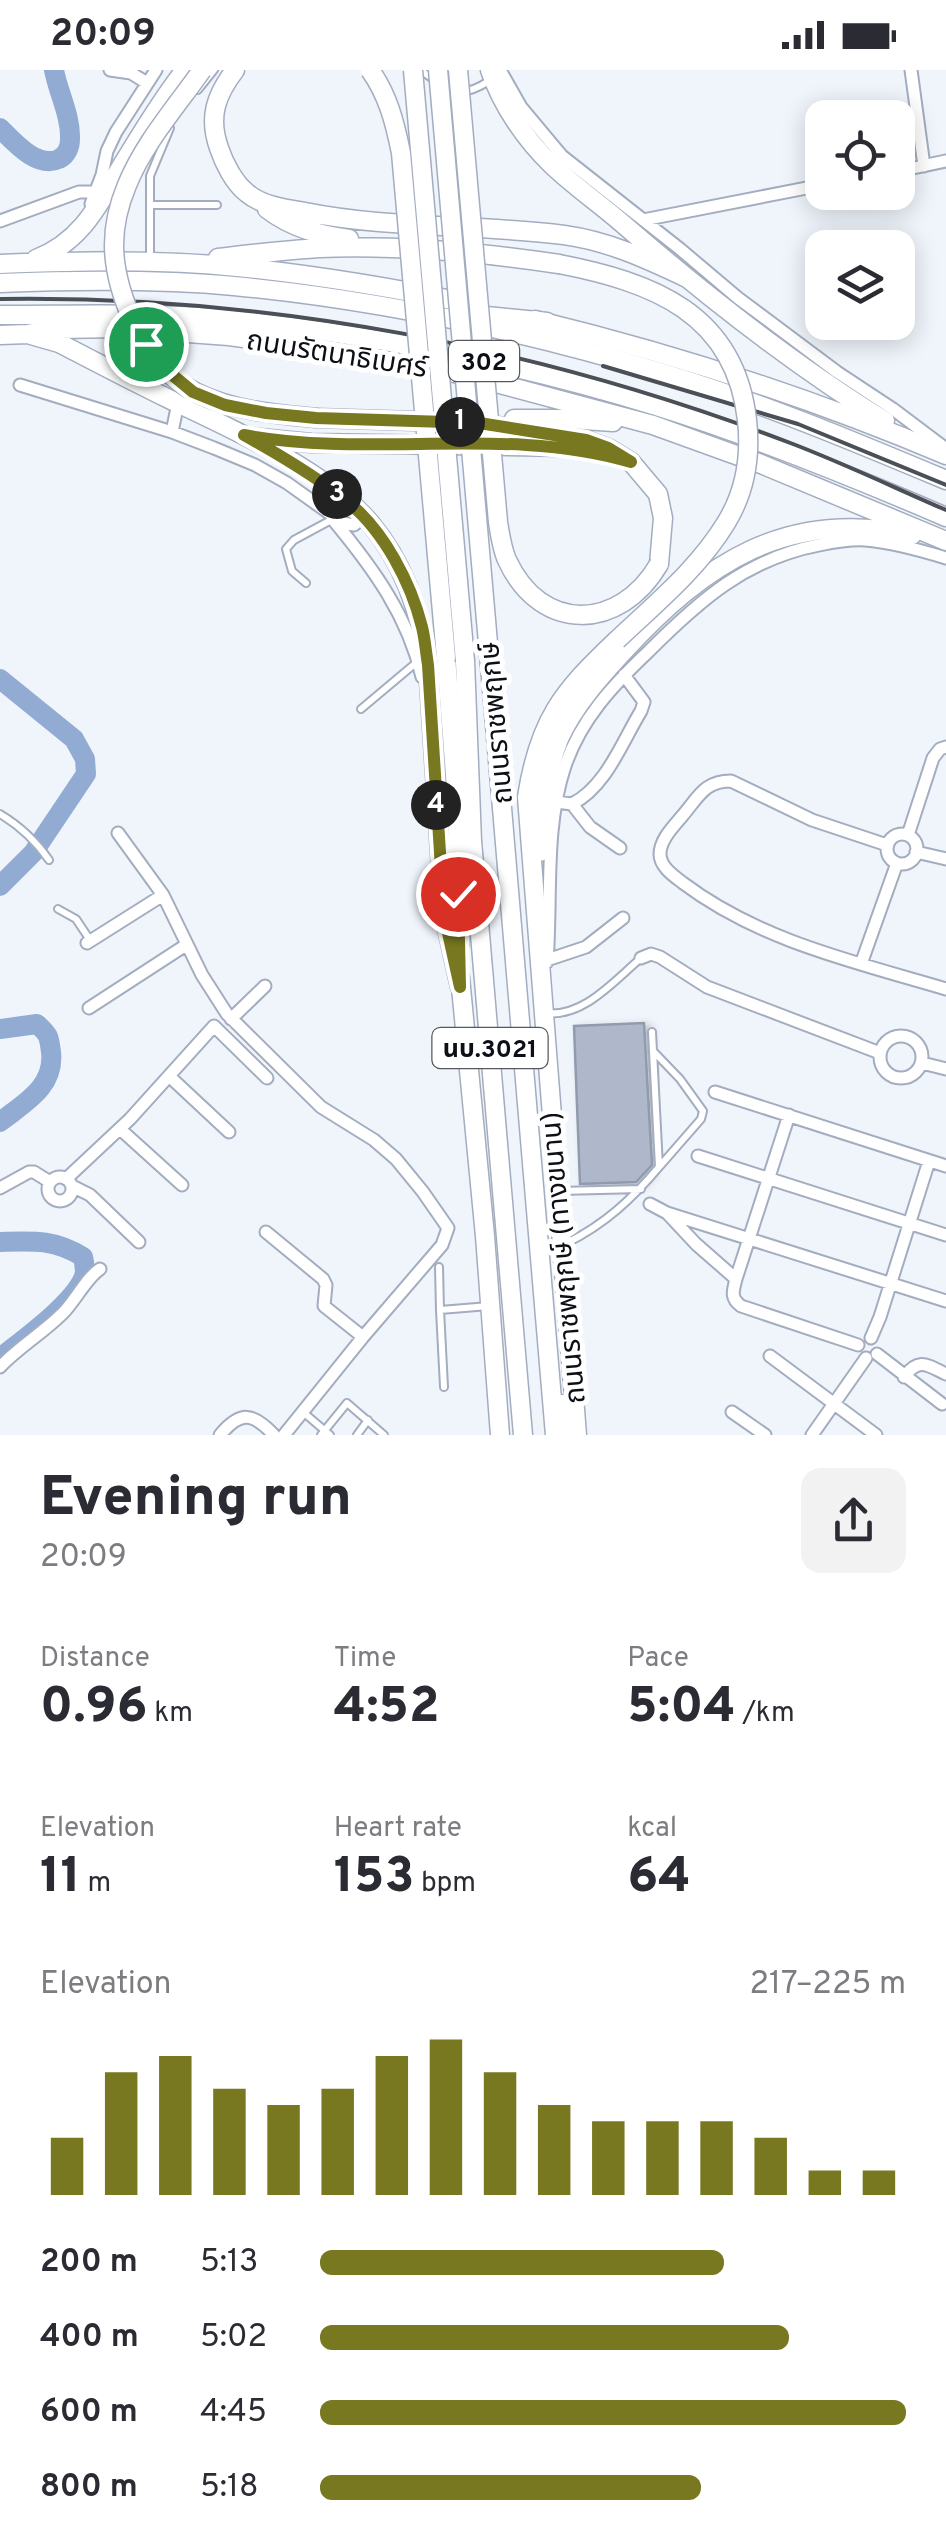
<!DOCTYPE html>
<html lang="en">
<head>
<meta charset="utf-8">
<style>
  :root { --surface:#fff; --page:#f2f2f3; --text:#2b2b33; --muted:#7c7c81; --accent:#777820 }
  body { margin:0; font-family:Overpass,"Noto Sans Thai",sans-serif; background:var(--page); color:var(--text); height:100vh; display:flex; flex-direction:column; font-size:38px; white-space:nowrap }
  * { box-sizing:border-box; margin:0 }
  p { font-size:32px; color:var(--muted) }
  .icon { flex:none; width:55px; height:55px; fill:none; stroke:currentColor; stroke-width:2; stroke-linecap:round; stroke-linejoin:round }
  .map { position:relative; height:1365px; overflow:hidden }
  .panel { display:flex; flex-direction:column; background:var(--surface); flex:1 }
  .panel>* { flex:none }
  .buttons { position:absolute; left:805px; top:30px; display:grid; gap:20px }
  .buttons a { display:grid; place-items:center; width:110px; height:110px; border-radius:20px; background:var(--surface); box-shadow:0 5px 25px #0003; font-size:50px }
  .pin { position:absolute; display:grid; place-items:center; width:85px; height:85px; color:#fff; margin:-42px; border:5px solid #fff; border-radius:50%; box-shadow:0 2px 10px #0007 }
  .km { position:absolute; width:50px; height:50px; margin:-25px; border-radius:50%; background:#222; color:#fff; font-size:28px; line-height:50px; text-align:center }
  .round { display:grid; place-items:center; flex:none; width:105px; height:105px; border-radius:20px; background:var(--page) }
  .head { display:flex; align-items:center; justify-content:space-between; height:170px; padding:0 40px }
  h1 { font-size:55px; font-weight:800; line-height:75px }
  .stats { display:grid; grid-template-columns:repeat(3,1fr); gap:15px; height:170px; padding:10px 40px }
  .stats div { display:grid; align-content:center }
  .stats b { font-size:50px; font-weight:800 }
  .stats small { font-size:28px; font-weight:400 }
  .stats p { font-size:28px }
  .chart { height:280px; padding:20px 40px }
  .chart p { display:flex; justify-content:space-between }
  .chart svg { width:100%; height:180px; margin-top:10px; stroke:var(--accent); stroke-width:6 }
  ul { padding:0 40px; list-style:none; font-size:32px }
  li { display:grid; grid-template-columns:160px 120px 1fr; align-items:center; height:75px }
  li i { height:25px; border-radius:12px; background:var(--accent) }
  .status { display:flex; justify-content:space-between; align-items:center; height:70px; padding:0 50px; background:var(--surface); direction:ltr }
  .status svg { height:28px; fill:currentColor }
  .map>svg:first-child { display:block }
</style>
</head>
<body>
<div class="status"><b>20:09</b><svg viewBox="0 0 49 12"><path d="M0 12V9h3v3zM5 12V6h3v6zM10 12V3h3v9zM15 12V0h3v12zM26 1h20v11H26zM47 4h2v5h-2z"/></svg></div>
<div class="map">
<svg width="946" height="1365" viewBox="0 0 946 1365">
  <defs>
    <filter id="shadow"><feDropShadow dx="6" dy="3.5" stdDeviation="5" flood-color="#0004"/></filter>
  </defs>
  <rect width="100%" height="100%" fill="#f0f5fc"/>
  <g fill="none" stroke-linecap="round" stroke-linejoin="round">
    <path stroke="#92abd3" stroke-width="20" d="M0 58C14 72 37 99 59 89 67 85 70 77 70 69 71 46 58 22 54 0
      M0 609 74 669 85 689 86 704 33 783 0 816
      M0 959 37 954C49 965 49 966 51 982 55 1017 24 1033 0 1052
      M0 1172C33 1171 54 1169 83 1187 84 1189 85 1202 85 1203 79 1230 21 1271 0 1288"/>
  </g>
  <path fill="#aeb8ca" stroke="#909bac" stroke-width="2.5" filter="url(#shadow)" d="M644 953 652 1095 636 1112 580 1114 574 956Z"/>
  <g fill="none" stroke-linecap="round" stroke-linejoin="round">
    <g stroke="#a3adbf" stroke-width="10">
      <path id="lane" d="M420 0C449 19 456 32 489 11
        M198 20 214 0
        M150 135H217
        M150 192V106L170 58
        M306 513 292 501 286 479 294 470 333 449
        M361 639 417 592
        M0 744C20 756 36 771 49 790
        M58 839 76 849 90 870
        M545 943C583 948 614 911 641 888
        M654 982 680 1009 703 1041 701 1049 660 1096
        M559 1121 641 1119
        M567 1173C605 1154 632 1129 659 1097L652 962
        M439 1197 440 1240 489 1236
        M440 1240 444 1317
        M303 1342 330 1365
        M321 1365 347 1333 384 1365
        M357 1365 368 1350"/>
    </g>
    <g stroke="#a3adbf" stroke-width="15">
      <path id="street" d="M110 0 131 3 147 13
        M500 0 521 37 562 86 680 179 738 228 837 302 893 339 946 379
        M911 0 924 96
        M898 101 946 91
        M91 134 102 105 107 81 116 62 156 0
        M643 150 822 115
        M0 151 79 122H96
        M20 315 172 362 214 378 255 395 287 413 343 453 354 455 364 447
        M172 362 178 333
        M334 451C373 498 408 546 422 607
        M556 732 572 734C606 717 622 672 641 641L644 632 624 605
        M572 734 590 757 620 778
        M118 763 163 825 202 905 227 944 321 1037 374 1070 396 1089 423 1122 448 1158 442 1175 363 1267 284 1365
        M887 779a15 15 0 1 1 30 0a15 15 0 1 1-30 0Z
        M908 765 933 688 940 679 946 677
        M887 775 812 750 731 711C705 711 699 726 683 745 675 755 660 769 660 784 660 797 674 806 683 813 760 871 855 892 946 919
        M916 782 946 789
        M87 873 163 825
        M641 888 651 884 660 887 707 917 880 983
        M547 890 586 877 623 848
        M547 892C552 827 544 759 565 696 581 649 613 615 649 581 700 530 746 489 819 475 834 472 850 469 865 470 892 472 920 480 946 488
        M861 894 897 793
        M89 938 186 875
        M231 949 265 916
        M880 987a21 21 0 1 1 42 0a21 21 0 1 1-42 0Z
        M922 993 946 999
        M169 1006 229 1062
        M715 1022 946 1096
        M120 1059 182 1115
        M698 1086 946 1165
        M48 1119a12 12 0 1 1 24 0a12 12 0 1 1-24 0Z
        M66 1109 130 1049 214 956 267 1008
        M72 1116 90 1125 139 1172
        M0 1118 29 1102H34L50 1112
        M650 1134 667 1143 946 1231
        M667 1143 696 1174 736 1209C733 1221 730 1228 741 1236L858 1275
        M266 1162 323 1209 326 1215 324 1236 363 1267
        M736 1209 789 1045
        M871 1268 880 1247 929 1091
        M877 1284 942 1334
        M770 1286 876 1365
        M0 1297C19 1277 43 1263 63 1243 75 1231 87 1207 100 1199
        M904 1307C919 1287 927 1295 946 1304
        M732 1342 765 1365
        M220 1365C241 1340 253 1343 274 1365
        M812 1365 866 1288"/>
    </g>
    <g stroke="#a3adbf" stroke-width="21">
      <path id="secondary" d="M235 0C216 25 208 47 219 78 224 93 234 113 247 123 262 136 286 139 305 142 390 159 478 154 564 165 608 171 647 189 687 208
        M490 0C502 35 525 69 552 95 574 116 600 134 623 154 705 225 792 294 885 351
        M267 139C292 158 319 165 349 169
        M218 188C252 184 285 180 319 178 399 175 479 182 559 194
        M36 189C83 171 100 132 124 92 143 61 162 29 185 0
        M0 194C79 191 159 189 237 197 316 205 394 218 471 234
        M535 250C675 284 814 329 946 385
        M0 265 28 264 59 259 119 258 229 266 317 278 470 306 653 355 761 394 946 471
        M31 265 59 273C96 292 132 311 169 329 232 359 327 401 371 454 404 494 421 545 428 595L444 845 460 917
        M317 348 479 353 586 370 608 378 631 392 658 424 663 448 659 494
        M514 349H570L613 352
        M259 368 311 373 568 377
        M446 587 457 731 459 876
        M540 782C541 744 545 705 559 669 573 637 599 608 623 582 705 493 786 438 912 465
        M460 907 485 1166 500 1365
        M577 1365 527 727C539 650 562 622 617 570"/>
    </g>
    <g stroke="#a3adbf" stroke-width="21">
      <path id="primary" d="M0 213C78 210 157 209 234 216 380 230 524 261 663 303 760 332 853 371 946 410
        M0 245C78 245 157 242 234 250 377 265 519 294 656 336 755 367 851 406 946 447
        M476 245 547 252
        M465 591 472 771 523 1365
        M490 596 555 1365
        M561 1334 569 1365"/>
    </g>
    <use href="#lane" stroke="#fff" stroke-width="6"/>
    <use href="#street" stroke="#fff" stroke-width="11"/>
    <use href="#secondary" stroke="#fff" stroke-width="18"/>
    <use href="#primary" stroke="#fff" stroke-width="18"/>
    <path stroke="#4b4f56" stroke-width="4" d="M0 229C270 225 541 277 793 374 845 394 895 418 946 440
      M603 296 798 354 946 415"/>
    <g stroke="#a3adbf" stroke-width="21" stroke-linecap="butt">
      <path id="secondary-bridge" d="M202 0C176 37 144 73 127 115 119 134 114 155 114 175 114 227 149 300 197 323 234 341 276 344 317 348
        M370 0C388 25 395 53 401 83L446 587
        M458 0 498 452C500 465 502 479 507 490 541 564 620 561 659 494
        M559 194C652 212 735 243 747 350 751 386 745 422 726 453 698 499 656 533 617 570"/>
    </g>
    <g stroke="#a3adbf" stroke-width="21" stroke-linecap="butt">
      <path id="primary-bridge" d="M413 0 465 591
        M438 0 490 596"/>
    </g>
    <use href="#secondary-bridge" stroke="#fff" stroke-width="18"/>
    <use href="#primary-bridge" stroke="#fff" stroke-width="18"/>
  </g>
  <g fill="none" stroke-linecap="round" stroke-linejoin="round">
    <g stroke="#fff" stroke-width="20">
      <path id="route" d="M146 274 170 303 193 322 225 335 266 343 316 348 479 353 586 370 608 378 631 392C507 355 371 389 244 365 280 385 316 406 348 432 384 461 411 513 422 557 425 569 426 583 428 595L444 845 460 917 458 824"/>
    </g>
    <use href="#route" stroke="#777820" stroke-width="12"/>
  </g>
  <g text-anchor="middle" stroke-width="10" stroke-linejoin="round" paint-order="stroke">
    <g fill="#fff" stroke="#55585c" stroke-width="2.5">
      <rect x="449" y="271" width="70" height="40" rx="8"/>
      <rect x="432.5" y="958" width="115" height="40" rx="8"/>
    </g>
    <g font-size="25" font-weight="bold" fill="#0c1016">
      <text x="484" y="300">302</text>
      <text x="490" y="987">นบ.3021</text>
    </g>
    <g font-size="28" fill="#0c1016" stroke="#fff">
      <text transform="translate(337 283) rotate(9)" y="10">ถนนรัตนาธิเบศร์</text>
      <text transform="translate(495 653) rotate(-95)" y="10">ถนนราชพฤกษ์</text>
      <text transform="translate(562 1188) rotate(-95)" y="10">ถนนราชพฤกษ์ (ทางขนาน)</text>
    </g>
  </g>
</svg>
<div class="buttons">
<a><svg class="icon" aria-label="locate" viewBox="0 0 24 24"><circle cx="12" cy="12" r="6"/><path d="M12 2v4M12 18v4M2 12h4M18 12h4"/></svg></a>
<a><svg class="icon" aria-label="layers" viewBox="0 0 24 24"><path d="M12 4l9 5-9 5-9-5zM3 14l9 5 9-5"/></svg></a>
</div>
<div class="pin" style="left:146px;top:274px;background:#1e9e55"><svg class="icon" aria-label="arrive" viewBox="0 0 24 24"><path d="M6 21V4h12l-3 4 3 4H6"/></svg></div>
<div class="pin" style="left:458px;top:824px;background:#d93025"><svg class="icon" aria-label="check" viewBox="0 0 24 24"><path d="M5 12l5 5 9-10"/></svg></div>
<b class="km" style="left:460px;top:352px">1</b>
<b class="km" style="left:337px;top:424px">3</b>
<b class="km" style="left:436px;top:735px">4</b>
</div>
<section class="panel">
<div class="head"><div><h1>Evening run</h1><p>20:09</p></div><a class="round"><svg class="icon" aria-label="share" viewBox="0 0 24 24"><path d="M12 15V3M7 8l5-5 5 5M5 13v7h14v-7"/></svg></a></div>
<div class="stats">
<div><p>Distance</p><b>0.96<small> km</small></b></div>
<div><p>Time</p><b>4:52</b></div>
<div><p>Pace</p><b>5:04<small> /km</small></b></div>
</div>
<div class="stats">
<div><p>Elevation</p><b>11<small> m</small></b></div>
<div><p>Heart rate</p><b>153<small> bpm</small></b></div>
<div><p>kcal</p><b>64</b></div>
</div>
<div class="chart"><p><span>Elevation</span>217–225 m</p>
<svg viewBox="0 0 160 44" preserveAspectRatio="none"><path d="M5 44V30M15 44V14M25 44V10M35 44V18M45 44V22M55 44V18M65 44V10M75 44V6M85 44V14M95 44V22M105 44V26M115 44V26M125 44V26M135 44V30M145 44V38M155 44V38"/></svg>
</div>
<ul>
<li><b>200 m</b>5:13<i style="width:69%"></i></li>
<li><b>400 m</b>5:02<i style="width:80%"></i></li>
<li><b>600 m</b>4:45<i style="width:100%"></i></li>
<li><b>800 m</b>5:18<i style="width:65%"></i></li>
</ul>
</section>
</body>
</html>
